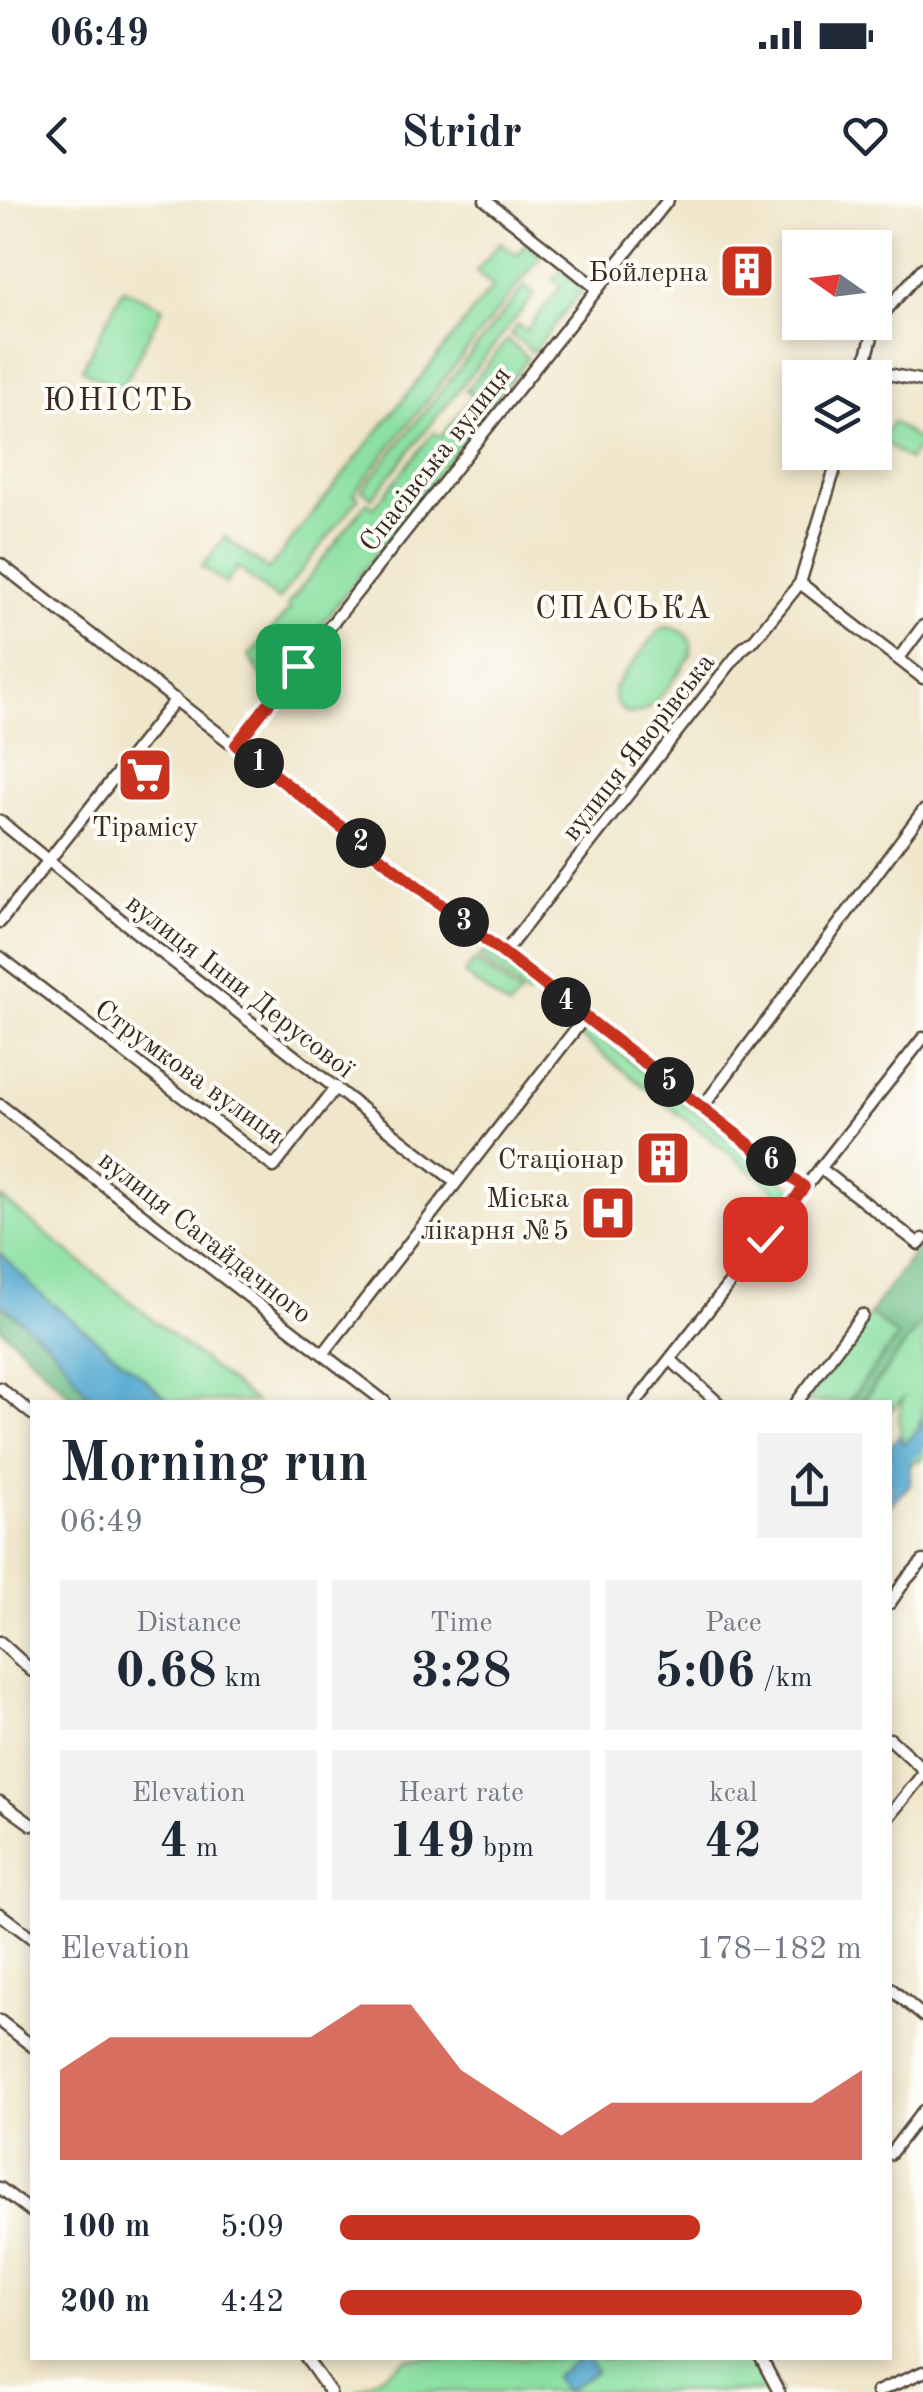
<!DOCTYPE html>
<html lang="en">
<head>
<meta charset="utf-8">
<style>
  :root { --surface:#fff; --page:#f2f2f3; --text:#1f2937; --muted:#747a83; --accent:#c8321e }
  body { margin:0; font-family:"Old Standard TT",serif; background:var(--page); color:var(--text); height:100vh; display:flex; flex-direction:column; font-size:38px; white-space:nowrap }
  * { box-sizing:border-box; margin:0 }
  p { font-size:32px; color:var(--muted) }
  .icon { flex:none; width:55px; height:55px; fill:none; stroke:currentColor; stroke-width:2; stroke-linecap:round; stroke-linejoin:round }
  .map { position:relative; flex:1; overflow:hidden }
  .side { position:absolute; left:30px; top:1200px; width:862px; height:960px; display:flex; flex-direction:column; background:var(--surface); border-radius:0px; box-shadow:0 5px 15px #0003 }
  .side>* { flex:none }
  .needle { width:65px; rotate:284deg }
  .buttons { position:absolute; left:782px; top:30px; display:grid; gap:20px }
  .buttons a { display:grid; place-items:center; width:110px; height:110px; border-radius:0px; background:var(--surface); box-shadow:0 5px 15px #0003; font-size:50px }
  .pin { position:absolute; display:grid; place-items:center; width:85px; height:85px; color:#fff; margin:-42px; border-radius:20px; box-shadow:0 5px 15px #0006 }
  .km { position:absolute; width:50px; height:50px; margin:-25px; border-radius:50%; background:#222; color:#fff; font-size:28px; line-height:50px; text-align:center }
  .round { display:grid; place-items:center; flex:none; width:105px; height:105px; border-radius:0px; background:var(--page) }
  .head { display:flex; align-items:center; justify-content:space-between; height:170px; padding:0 30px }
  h1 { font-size:55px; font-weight:600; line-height:75px }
  .figures { display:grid; grid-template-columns:repeat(3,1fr); gap:15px; height:170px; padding:10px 30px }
  .figures div { display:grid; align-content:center; border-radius:0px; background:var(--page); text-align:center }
  .figures b { font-size:50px; font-weight:600 }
  .figures small { font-size:28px; font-weight:400 }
  .figures p { font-size:28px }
  .chart { height:280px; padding:20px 30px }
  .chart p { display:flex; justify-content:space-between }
  .chart svg { width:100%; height:180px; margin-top:10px; fill:var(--accent); opacity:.7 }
  ul { padding:0 30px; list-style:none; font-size:32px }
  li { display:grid; grid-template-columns:160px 120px 1fr; align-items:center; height:75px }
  li i { height:25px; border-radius:12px; background:var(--accent) }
  .status { display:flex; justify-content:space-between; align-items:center; height:70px; padding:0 50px; background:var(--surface); direction:ltr }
  .status svg { height:28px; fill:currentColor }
  header { display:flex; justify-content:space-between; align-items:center; height:130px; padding:0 30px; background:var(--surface); font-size:45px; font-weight:600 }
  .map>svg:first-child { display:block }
</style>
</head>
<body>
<div class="status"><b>06:49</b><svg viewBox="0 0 49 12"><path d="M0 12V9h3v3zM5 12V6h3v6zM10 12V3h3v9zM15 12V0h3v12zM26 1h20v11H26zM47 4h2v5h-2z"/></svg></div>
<header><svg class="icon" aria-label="back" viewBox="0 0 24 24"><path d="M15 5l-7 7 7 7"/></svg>Stridr<svg class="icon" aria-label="heart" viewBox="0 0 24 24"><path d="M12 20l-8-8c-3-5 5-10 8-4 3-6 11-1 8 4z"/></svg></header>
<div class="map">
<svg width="923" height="2192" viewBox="0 0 923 2192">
  <rect width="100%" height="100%" fill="#fdfcf7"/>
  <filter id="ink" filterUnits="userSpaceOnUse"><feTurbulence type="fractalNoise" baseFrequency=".01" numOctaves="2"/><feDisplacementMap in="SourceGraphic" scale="20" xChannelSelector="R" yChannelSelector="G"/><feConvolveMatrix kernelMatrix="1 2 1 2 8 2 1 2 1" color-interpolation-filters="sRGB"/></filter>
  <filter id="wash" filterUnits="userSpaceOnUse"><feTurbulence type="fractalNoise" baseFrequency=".0048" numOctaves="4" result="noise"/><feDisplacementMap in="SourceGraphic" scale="40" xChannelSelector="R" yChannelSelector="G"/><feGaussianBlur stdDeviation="2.25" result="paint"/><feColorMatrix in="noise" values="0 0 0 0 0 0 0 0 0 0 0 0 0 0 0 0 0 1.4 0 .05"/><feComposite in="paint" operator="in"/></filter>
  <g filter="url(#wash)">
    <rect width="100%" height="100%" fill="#f0e6cb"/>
    <path fill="#8be0a2" stroke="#638560" stroke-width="2.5" d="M500 42 517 55 526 43 542 55 354 293 359 298 278 400 237 367 226 384 202 367 225 337 268 370 493 86 476 72Z
      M561 70 584 88 533 152 511 135 518 125 526 131 561 86 553 79Z
      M525 86 535 94 372 298 362 290Z
      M123 89 163 107 121 191 82 169Z
      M507 140 528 158 271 490 249 456 290 409 287 406 367 302 374 307 434 232 441 236 473 196 466 191Z
      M893 222 921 243 908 260 880 239Z
      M667 427C685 429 695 439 690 457 677 474 644 532 620 508 613 501 613 494 615 486L660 429Z
      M486 751 531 785 532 790 527 796 479 757Z
      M475 760 520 795 509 808 464 774Z
      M582 828H588L791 987V994L787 999 577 834Z
      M0 997 255 1202H170L139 1174 39 1093 0 1053Z
      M870 1114 898 1136 848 1202H804Z
      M923 1120V1259L911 1263C901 1240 895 1224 903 1199L890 1211V1202H863Z
      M408 2158H761L779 2192H355Z"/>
    <path fill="#70be88" stroke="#567453" stroke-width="2.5" d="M923 1039V1120L862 1202H848L898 1137 870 1114Z
      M0 1103 48 1143 67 1164 93 1202H77L0 1127Z"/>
    <path fill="#56abd2" stroke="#486a78" stroke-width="2.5" d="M0 1053 39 1093 139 1174 170 1202H93L67 1164 48 1143 0 1103Z
      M923 1216V1231L909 1258 911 1263 910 1285 890 1305V1245L899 1236 904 1245 917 1230Z
      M581 2158H587L596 2171 565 2192 554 2176Z"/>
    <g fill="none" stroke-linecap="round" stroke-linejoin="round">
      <path stroke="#56abd2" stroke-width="15" d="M890 1271 923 1239"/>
    </g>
  </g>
  <g filter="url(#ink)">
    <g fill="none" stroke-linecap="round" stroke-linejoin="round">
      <g stroke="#564638" stroke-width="15">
        <path id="minor" d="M485 0 598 89
          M864 169 923 181
          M861 178 876 122 923 68
          M0 364 804 987
          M800 383 923 478
          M899 458 923 426
          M236 545 668 0
          M0 621 148 742 456 982
          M0 722 176 499
          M504 753 742 449 755 439 800 383 840 252
          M0 757 274 967 336 887
          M0 905 385 1202
          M702 908 923 611
          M820 968 919 1044 923 1039
          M323 1154 585 817
          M671 1160 717 1202
          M0 1188 32 1214
          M636 1202 923 838
          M797 1202 862 1115
          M890 1403 905 1381 923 1361
          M0 1442 32 1471
          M890 1539 923 1569
          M0 1602 32 1625
          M890 1615 923 1574
          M0 1714 32 1738
          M890 1788 923 1816
          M0 1821 32 1846
          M890 1954 923 1911
          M0 1988 32 2012
          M306 2158 330 2192
          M761 2158 779 2192
          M877 2192 923 2172"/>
      </g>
      <use href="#minor" stroke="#fff" stroke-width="10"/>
    </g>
  </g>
  <g fill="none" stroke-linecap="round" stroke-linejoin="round" filter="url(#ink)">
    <g stroke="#fff" stroke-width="20">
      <path id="route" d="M298 466 236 545 804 987 765 1039"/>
    </g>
    <use href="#route" stroke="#c8321e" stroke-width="12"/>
  </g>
  <defs>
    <g id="building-square" transform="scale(2.875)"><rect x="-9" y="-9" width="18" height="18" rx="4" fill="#c8321e" stroke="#fdfcf7"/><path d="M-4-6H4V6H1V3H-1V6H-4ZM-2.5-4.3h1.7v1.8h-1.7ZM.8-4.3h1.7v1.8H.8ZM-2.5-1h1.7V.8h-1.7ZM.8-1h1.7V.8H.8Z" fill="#fff"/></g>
    <g id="supermarket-square" transform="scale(2.875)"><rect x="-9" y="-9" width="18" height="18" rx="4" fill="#c8321e" stroke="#fdfcf7"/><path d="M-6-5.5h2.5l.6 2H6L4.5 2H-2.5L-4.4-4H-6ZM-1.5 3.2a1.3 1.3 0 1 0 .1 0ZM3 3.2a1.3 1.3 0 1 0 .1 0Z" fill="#fff"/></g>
    <g id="hospital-square" transform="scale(2.875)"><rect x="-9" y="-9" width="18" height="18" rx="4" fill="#c8321e" stroke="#fdfcf7"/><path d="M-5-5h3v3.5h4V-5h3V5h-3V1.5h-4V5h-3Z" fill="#fff"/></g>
  </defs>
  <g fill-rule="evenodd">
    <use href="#building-square" x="747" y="71"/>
    <use href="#supermarket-square" x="145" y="575"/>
    <use href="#building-square" x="663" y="958"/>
    <use href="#hospital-square" x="608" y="1013"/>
  </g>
  <g text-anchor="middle" stroke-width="8" stroke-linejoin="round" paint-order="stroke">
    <g font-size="28" fill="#3b2a1e" stroke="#fdfcf7" text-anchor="end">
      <text x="708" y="81">Бойлерна</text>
      <text x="145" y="636" text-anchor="middle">Тірамісу</text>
      <text x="624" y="968">Стаціонар</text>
      <text x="569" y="1007">Міська<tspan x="569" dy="32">лікарня №5</tspan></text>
    </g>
    <g font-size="28" fill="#3b2a1e" stroke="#fdfcf7">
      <text transform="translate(434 258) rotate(-52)" y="10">Спасівська вулиця</text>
      <text transform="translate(637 546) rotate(-52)" y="10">вулиця Яворівська</text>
      <text transform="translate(241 785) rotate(38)" y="10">вулиця Інни Дерусової</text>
      <text transform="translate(190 871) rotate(36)" y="10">Струмкова вулиця</text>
      <text transform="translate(206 1036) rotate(38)" y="10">вулиця Сагайдачного</text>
    </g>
    <g font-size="32" letter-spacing="2.5" fill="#3b2a1e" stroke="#fdfcf7">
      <text x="119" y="210">ЮНІСТЬ</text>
      <text x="624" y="418">СПАСЬКА</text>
    </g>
  </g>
</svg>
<div class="buttons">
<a><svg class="needle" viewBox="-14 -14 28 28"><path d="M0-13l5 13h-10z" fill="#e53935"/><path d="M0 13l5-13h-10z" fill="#747a83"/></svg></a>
<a><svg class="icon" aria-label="layers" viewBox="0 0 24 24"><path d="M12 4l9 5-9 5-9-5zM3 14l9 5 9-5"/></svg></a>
</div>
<div class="pin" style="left:298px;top:466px;background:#1e9e55"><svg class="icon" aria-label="arrive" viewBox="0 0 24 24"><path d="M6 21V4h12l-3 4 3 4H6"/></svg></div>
<div class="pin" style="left:765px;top:1039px;background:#d93025"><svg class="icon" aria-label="check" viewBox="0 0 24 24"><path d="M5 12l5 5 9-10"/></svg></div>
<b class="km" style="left:259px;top:563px">1</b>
<b class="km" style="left:361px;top:643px">2</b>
<b class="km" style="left:464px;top:722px">3</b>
<b class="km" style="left:566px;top:802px">4</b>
<b class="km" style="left:669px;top:882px">5</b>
<b class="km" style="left:771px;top:961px">6</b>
<section class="side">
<div class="head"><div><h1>Morning run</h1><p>06:49</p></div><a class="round"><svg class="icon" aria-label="share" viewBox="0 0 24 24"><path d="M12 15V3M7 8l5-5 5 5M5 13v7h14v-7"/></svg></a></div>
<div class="figures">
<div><p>Distance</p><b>0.68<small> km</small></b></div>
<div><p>Time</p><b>3:28</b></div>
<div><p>Pace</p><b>5:06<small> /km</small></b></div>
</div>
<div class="figures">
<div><p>Elevation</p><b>4<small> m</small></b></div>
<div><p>Heart rate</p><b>149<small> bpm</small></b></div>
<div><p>kcal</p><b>42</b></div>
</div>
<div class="chart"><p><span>Elevation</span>178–182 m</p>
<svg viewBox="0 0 160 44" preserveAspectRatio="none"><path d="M0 44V22L10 14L20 14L30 14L40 14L50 14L60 6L70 6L80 22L90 30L100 38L110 30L120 30L130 30L140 30L150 30L160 22V44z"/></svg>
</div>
<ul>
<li><b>100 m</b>5:09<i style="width:69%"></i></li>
<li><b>200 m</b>4:42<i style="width:100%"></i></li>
</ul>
</section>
</div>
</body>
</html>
